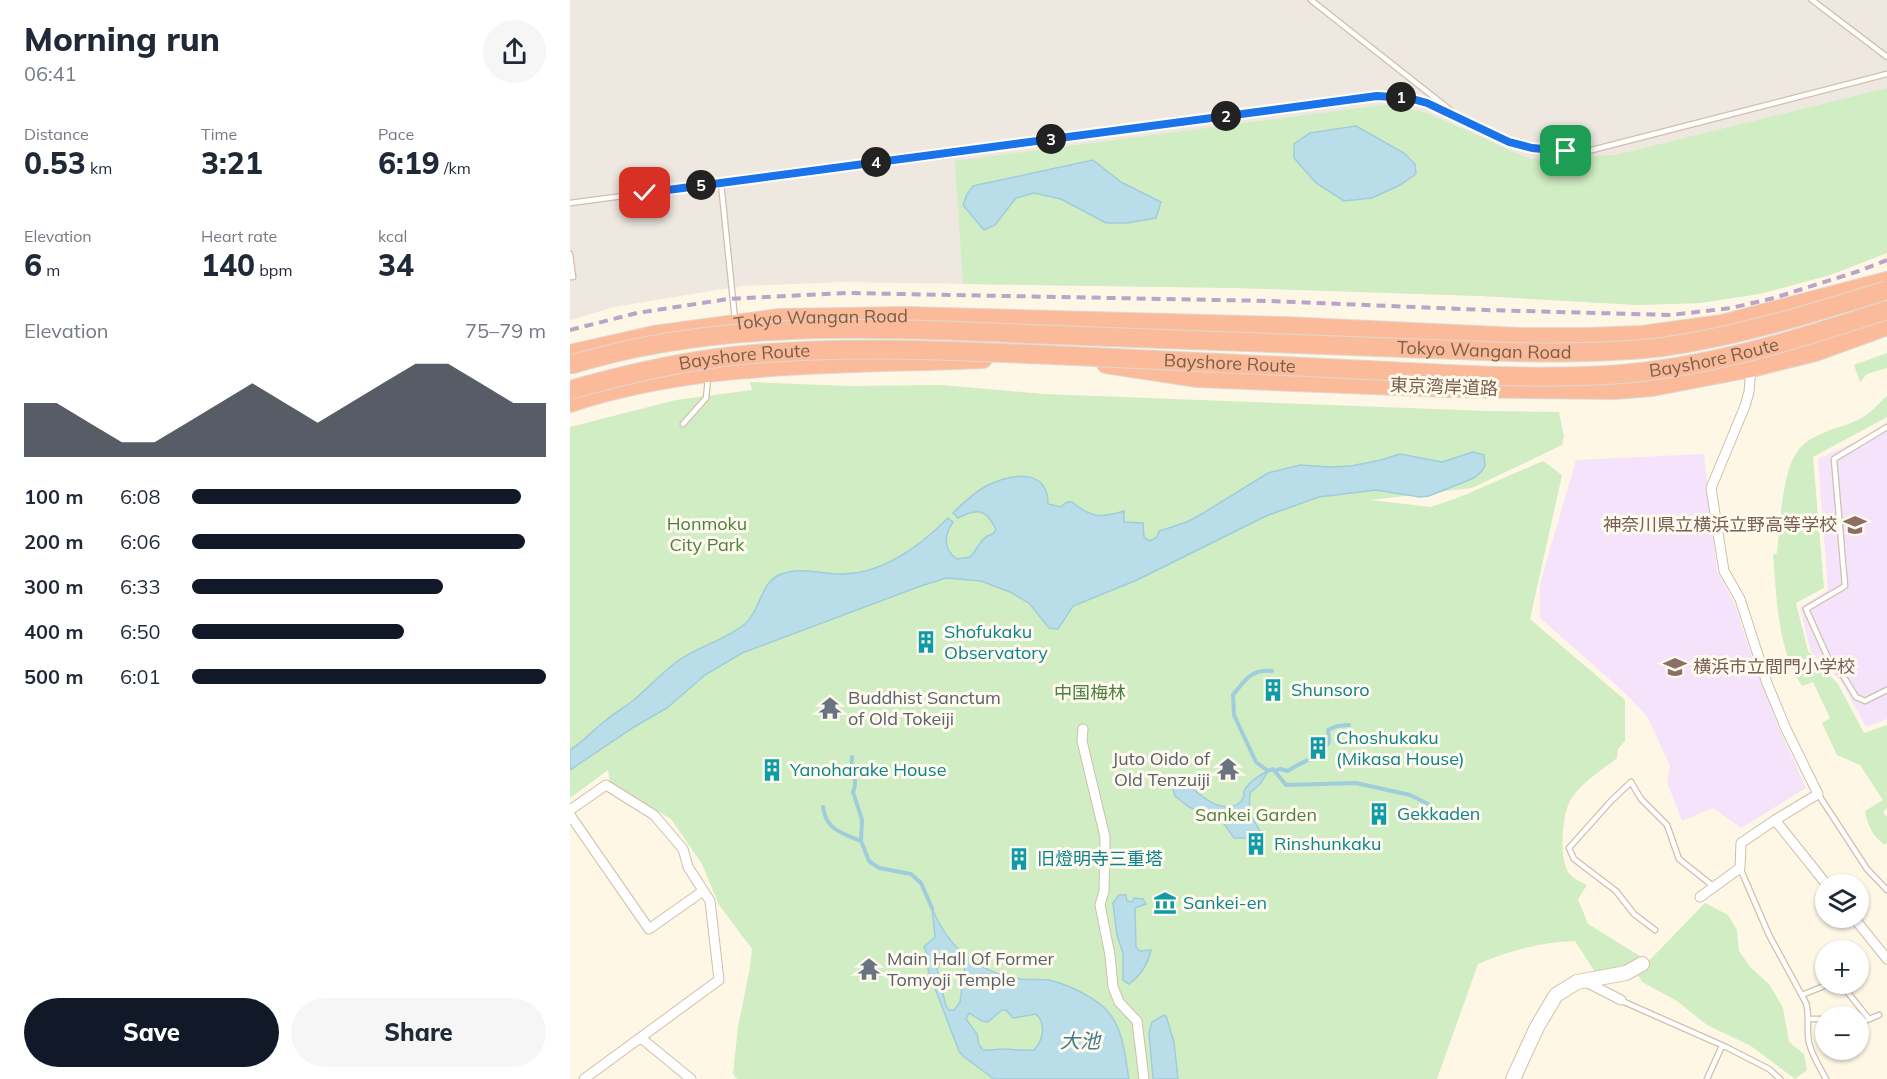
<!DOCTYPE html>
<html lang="en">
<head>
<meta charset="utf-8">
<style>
  :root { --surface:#fff; --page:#f6f6f7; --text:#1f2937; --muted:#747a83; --accent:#111827 }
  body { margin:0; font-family:Mulish,"Noto Sans JP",sans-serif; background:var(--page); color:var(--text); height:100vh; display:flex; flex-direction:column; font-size:22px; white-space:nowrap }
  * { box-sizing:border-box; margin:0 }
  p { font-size:20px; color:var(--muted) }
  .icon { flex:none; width:33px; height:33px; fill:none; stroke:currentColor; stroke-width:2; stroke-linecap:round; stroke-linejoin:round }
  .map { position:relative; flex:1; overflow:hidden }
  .drawer { display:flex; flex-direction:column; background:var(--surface); width:570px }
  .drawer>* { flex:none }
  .buttons { position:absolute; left:1245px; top:874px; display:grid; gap:12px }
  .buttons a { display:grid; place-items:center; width:54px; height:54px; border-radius:50%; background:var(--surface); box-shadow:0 2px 4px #0004; font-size:30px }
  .pin { position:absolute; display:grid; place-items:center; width:51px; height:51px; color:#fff; margin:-26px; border-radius:12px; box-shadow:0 3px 9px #0006 }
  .km { position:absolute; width:30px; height:30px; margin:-15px; border-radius:50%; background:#222; color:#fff; font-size:16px; line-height:30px; text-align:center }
  .round { display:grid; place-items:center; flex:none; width:63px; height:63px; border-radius:32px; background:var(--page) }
  .head { display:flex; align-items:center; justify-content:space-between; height:102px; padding:0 24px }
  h1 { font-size:33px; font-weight:800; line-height:45px }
  .metrics { display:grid; grid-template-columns:repeat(3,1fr); gap:9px; height:102px; padding:6px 24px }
  .metrics div { display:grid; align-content:center }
  .metrics b { font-size:30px; font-weight:800 }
  .metrics small { font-size:16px; font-weight:400 }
  .metrics p { font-size:16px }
  .chart { height:168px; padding:12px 24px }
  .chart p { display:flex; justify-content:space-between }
  .chart svg { width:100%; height:108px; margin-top:6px; fill:var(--accent); opacity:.7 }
  .primary-button { display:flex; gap:12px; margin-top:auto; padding:12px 24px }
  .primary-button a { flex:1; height:69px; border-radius:36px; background:var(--accent); color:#fff; font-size:24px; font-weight:800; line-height:69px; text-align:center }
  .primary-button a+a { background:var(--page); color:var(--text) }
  ul { padding:0 24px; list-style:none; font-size:20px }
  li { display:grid; grid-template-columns:96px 72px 1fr; align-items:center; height:45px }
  li i { height:15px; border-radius:8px; background:var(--accent) }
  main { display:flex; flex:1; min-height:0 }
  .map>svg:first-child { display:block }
</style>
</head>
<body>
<main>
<section class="drawer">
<div class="head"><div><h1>Morning run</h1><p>06:41</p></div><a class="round"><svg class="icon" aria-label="share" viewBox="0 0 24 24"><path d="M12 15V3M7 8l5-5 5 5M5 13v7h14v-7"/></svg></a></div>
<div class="metrics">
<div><p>Distance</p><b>0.53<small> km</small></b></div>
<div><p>Time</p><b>3:21</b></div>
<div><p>Pace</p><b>6:19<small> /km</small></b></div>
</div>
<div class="metrics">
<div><p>Elevation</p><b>6<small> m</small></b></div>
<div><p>Heart rate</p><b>140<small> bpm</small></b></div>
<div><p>kcal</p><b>34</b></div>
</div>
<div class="chart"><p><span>Elevation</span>75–79 m</p>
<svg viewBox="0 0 160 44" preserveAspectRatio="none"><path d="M0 44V22L10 22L20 30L30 38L40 38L50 30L60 22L70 14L80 22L90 30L100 22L110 14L120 6L130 6L140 14L150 22L160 22V44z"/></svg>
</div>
<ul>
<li><b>100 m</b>6:08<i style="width:93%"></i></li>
<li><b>200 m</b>6:06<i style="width:94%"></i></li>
<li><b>300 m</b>6:33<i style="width:71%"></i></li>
<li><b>400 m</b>6:50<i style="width:60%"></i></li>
<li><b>500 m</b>6:01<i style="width:100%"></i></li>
</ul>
<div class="primary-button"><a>Save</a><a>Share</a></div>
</section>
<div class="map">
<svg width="1317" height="1079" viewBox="0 0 1317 1079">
  <rect width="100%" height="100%" fill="#fef7e6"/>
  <path fill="#eee8e0" d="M0 0H1317V253L1260 275 1189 294 1130 303 1068 305 911 296 666 288 273 282 172 286 44 307 0 320Z"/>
  <path fill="#f4e3fa" d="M1317 427V719L1296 727 1270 680 1241 652 1230 607 1258 590 1248 459Z
    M1134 454 1147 571 1165 605 1176 640 1207 724 1236 788 1171 828 1143 808 1112 821 1097 782 1100 766 1077 716 1055 693 970 618V584L1006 460Z"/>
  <path fill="#d1edc3" d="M1317 88V253L1260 275 1189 294 1130 303 1068 305 911 296 666 288 393 284 385 161 821 104 857 113 960 159 1046 155Z
    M1317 353V368L1297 374 1290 382 1284 365Z
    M180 382 279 386 372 385 474 394 918 411 989 412 994 437 992 445 902 488 800 500 861 507 890 497 973 461 992 475 960 619 1055 700V741L1048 749 1047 758C1032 770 1012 782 1001 799 992 814 989 856 998 872 1001 877 1011 882 1017 885L1008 899 1018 924 1070 956 1058 964 1025 972 1005 941C971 942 939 951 908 964L867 1079H167L163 1074 168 1027 180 967 182 949 149 905 132 864 101 819 40 783 38 770 0 798V427L106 400 182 390Z
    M1317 396V417L1243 457 1254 588 1226 603 1238 651 1268 684 1294 733 1317 725V808L1313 812 1317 817V842L1315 845C1302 836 1298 826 1295 811L1313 800 1290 765 1267 755 1252 723 1260 718 1243 682 1232 686C1207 649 1207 598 1203 555L1207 553C1210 527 1212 473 1227 452 1240 433 1268 429 1288 420 1300 415 1307 404 1317 396Z
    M1135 903 1158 915 1167 930 1169 951 1181 968 1199 984 1213 1008 1219 1042 1234 1054 1237 1070 1225 1079 1181 1046 1137 1025 1107 1001 1072 982 1067 973Z"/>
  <path fill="#b9dee9" stroke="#9fcddb" stroke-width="1.5" fill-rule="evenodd" d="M786 126 834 153 845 164 846 174 830 185 802 198 774 201 746 183 724 158V144L740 133Z
    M523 160 551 182 591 202 586 218 557 223H536L491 199 464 193 446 198 425 225 414 230 393 205 397 194 403 186Z
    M903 452 914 455 915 466 912 471 904 478 859 496 850 497 806 490 749 497 696 516 567 580 503 606 488 629 479 628 459 603 440 592 411 581 376 578 348 587 172 653 135 675 97 708 64 727 0 770V750C13 742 23 730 35 721 44 713 55 707 64 700 78 688 91 674 105 663 127 646 155 641 176 623 190 610 191 583 209 575 229 566 252 574 272 574 313 574 351 545 378 518L383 522C374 535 373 550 387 559L400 557C408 549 411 536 423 534L426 529C416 510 409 507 388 518L383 513C393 503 404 493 416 486 440 474 478 467 478 504L491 507 497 502H502C521 518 531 518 554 511V522L573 523 574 537 580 541 587 537 589 531 617 522 630 515 698 473 730 465 760 467 781 466 811 460 830 454 872 462Z
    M698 771 691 783 680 793C678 813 681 817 692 834L689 838H664L655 825 645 817 619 807 605 796 602 785 611 782C624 787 633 800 647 805 656 808 669 808 673 798 677 789 671 797 675 789 681 780 689 776 698 771Z
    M549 895H556L557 901 562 902 564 898 573 899 576 904 565 908 566 947 570 951 581 950C578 964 570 976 559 984L553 980V953L547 935 543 903Z
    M362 908C379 949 407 972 451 979 460 980 470 979 479 980 492 983 506 989 518 996 527 1002 536 1007 542 1017 554 1035 555 1058 559 1079H424L393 1056 389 1051 358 970 359 958 354 947 365 937ZM380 956 392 960 395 965 390 1002 384 1010H379L376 1006 367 969 371 959ZM432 1010H436L443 1018 466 1014C476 1024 474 1039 464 1050 453 1051 444 1049 433 1049 427 1049 420 1051 413 1050L409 1045 407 1034 396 1019 399 1013 412 1021 418 1022Z
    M594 1015 596 1016 604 1042 608 1079H583L579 1033 582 1022Z"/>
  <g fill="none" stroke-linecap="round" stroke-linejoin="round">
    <path stroke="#9fcddb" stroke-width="4" d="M702 671C681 669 675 680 663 695L664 715 686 762 698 771 703 769 716 785 786 783 840 795 858 804
      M282 757C280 769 289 780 283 792L292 820 291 841 299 861 309 868 341 874 351 883 362 908
      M705 771 710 769 718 771C734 759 747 761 759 742L758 730 767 726 779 725
      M253 807C256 830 272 833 291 841"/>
    <g stroke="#d0bfab" stroke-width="7">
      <path id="lane" d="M741 0 879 109
        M1242 0 1317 57
        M151 183 165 320
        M0 203 807 96C835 95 861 102 886 115 899 122 910 130 923 136 955 150 988 151 1022 150L1317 74
        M0 254 3 277H0
        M113 424 136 398 138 379
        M1317 427 1264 459 1275 586 1236 609 1258 658 1274 677 1286 697 1295 701 1317 690
        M1248 794 1297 869 1317 890
        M1170 868 1199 935 1236 1003C1240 1016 1236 1029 1239 1043 1242 1055 1250 1068 1256 1079
        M1085 930 1064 914 1046 891 1004 859 999 848 1041 801 1061 782 1071 799 1097 825 1109 859 1143 886
        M1271 984 1299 1019
        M1232 995 1259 984
        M1052 1001 1156 1047 1199 1069 1210 1079
        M1238 1019H1256
        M1288 1024 1309 1015
        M1137 1079 1152 1046"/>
    </g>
    <g stroke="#d0bfab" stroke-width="11">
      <path id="street" d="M1181 368 1179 392 1175 406 1141 488 1154 571 1170 599 1197 683 1216 729 1248 794 1205 820 1257 885
        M513 729 512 741 535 837 534 891 530 905 540 955 543 987 549 1002 567 1021 574 1079
        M0 810 36 785 84 815 113 849 118 867 140 901 149 980 14 1079
        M0 815 79 929 133 891
        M1130 897 1170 868 1171 843 1205 820
        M1284 918 1317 959
        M1014 981 1051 1000
        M71 1038 121 1079"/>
    </g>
    <g stroke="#d4c0a8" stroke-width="16">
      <path id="secondary" d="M943 1079 967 1027 986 995 1007 982 1056 973 1072 964"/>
    </g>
    <g stroke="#dfd8d3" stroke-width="20">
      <g id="highway">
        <path id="s1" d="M0 354 84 335 210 318 336 316 714 326 950 337H1018L1072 335 1152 324 1317 281"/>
        <path d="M536 364 628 378 879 388 1044 390 1082 387 1181 368 1245 352 1317 326"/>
        <path d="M0 403C133 359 275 365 413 359"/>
      </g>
    </g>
    <use href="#lane" stroke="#fff" stroke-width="4.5"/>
    <use href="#street" stroke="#fff" stroke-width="9"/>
    <use href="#secondary" stroke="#fff" stroke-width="14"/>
    <use href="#highway" stroke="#fbbb9a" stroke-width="18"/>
    <path stroke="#bba3c9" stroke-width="4" stroke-dasharray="9 6" stroke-linecap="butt" d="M0 330 67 313 158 299 277 293 701 301 915 310 1101 315 1161 308 1204 298 1289 271 1317 260"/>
    <g stroke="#dfd8d3" stroke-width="20" stroke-linecap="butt">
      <g id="highway-bridge">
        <path id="s2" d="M0 365C157 316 325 329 486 335 638 341 790 346 942 352 992 353 1042 353 1092 347 1169 336 1243 313 1317 290"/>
        <path id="s3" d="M0 390C53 375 108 362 163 356 274 344 393 351 504 356 608 361 713 366 818 371 891 375 964 379 1038 375 1134 369 1226 340 1317 310"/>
      </g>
    </g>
    <use href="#highway-bridge" stroke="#fbbb9a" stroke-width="18"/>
  </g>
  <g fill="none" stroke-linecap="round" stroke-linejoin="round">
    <g stroke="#fff" stroke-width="12">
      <path id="route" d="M75 193 807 96 839 98 857 103 939 142 962 148 996 151"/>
    </g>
    <use href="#route" stroke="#1a73e8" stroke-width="8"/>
  </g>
  <defs>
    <g id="school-bare" transform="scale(1.8)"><path d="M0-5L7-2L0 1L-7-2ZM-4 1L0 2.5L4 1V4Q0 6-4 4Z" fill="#8d6e63" stroke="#fffaee" stroke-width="2.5" paint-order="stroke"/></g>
    <g id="building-bare" transform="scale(1.8)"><path d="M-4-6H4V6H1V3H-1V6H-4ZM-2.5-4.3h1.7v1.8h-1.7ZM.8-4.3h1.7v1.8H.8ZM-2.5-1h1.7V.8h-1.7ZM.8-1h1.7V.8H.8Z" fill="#0f9aa8" stroke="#fffaee" stroke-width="2.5" paint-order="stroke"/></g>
    <g id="temple-bare" transform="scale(1.8)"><path d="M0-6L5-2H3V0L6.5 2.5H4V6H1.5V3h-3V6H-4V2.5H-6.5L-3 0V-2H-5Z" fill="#6b7280" stroke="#fffaee" stroke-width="2.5" paint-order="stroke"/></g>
    <g id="museum-bare" transform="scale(1.8)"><path d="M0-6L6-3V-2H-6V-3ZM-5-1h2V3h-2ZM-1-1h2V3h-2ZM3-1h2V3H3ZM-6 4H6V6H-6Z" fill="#0f9aa8" stroke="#fffaee" stroke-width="2.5" paint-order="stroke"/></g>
  </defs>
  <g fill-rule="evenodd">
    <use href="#school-bare" x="1285" y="525"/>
    <use href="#building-bare" x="356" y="642"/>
    <use href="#school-bare" x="1105" y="667"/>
    <use href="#building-bare" x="703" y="690"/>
    <use href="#temple-bare" x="260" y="708"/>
    <use href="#building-bare" x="748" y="748"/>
    <use href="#temple-bare" x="658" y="769"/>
    <use href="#building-bare" x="202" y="770"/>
    <use href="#building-bare" x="809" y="814"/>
    <use href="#building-bare" x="686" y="844"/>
    <use href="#building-bare" x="449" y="859"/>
    <use href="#museum-bare" x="595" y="903"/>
    <use href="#temple-bare" x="299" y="969"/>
  </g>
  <g text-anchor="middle" stroke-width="6" stroke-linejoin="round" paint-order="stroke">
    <g font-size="18" fill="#795e49" stroke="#fffaee">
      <text dy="6" stroke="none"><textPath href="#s1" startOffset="254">Tokyo Wangan Road</textPath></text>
      <text dy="6" stroke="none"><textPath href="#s2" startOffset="918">Tokyo Wangan Road</textPath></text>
      <text dy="6" stroke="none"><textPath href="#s3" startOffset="1150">Bayshore Route</textPath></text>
      <text dy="6" stroke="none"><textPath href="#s3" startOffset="178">Bayshore Route</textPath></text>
      <text dy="6" stroke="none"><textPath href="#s3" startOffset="664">Bayshore Route</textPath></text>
      <text transform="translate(874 387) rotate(2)" y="6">東京湾岸道路</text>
    </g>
    <g font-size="18" fill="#4d8040" stroke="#fffaee">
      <text x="137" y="530">Honmoku<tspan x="137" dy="21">City Park</tspan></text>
      <text x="520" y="699">中国梅林</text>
      <text x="686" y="821">Sankei Garden</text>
    </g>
    <g font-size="18" fill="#785e54" stroke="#fffaee" text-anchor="end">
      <text x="1267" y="531">神奈川県立横浜立野高等学校</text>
      <text x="1123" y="673" text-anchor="start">横浜市立間門小学校</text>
    </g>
    <g font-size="18" fill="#0d838f" stroke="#fffaee" text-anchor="start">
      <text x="374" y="638">Shofukaku<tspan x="374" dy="21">Observatory</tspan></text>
      <text x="721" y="696">Shunsoro</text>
      <text x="766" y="744">Choshukaku<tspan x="766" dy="21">(Mikasa House)</tspan></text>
      <text x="220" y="776">Yanoharake House</text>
      <text x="827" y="820">Gekkaden</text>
      <text x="704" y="850">Rinshunkaku</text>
      <text x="467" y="865">旧燈明寺三重塔</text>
      <text x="613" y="909">Sankei-en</text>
    </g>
    <g font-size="18" fill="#5b616d" stroke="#fffaee" text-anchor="start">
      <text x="278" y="704">Buddhist Sanctum<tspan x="278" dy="21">of Old Tokeiji</tspan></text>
      <text x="640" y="765" text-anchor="end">Juto Oido of<tspan x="640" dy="21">Old Tenzuiji</tspan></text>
      <text x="317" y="965">Main Hall Of Former<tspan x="317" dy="21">Tomyoji Temple</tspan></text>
    </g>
    <g font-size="20" font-style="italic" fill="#417a8e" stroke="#fffaee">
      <text x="510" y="1048">大池</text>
    </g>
  </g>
</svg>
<div class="buttons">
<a><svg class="icon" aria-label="layers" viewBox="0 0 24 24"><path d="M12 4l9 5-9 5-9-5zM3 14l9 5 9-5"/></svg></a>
<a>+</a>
<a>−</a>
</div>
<div class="pin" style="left:996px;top:151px;background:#1e9e55"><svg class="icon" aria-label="arrive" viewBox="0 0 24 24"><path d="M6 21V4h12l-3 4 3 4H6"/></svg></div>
<div class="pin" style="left:75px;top:193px;background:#d93025"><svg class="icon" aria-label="check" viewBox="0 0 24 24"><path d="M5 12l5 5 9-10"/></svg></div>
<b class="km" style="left:831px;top:97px">1</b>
<b class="km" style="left:656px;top:116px">2</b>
<b class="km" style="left:481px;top:139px">3</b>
<b class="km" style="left:306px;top:162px">4</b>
<b class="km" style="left:131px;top:185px">5</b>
</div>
</main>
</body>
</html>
